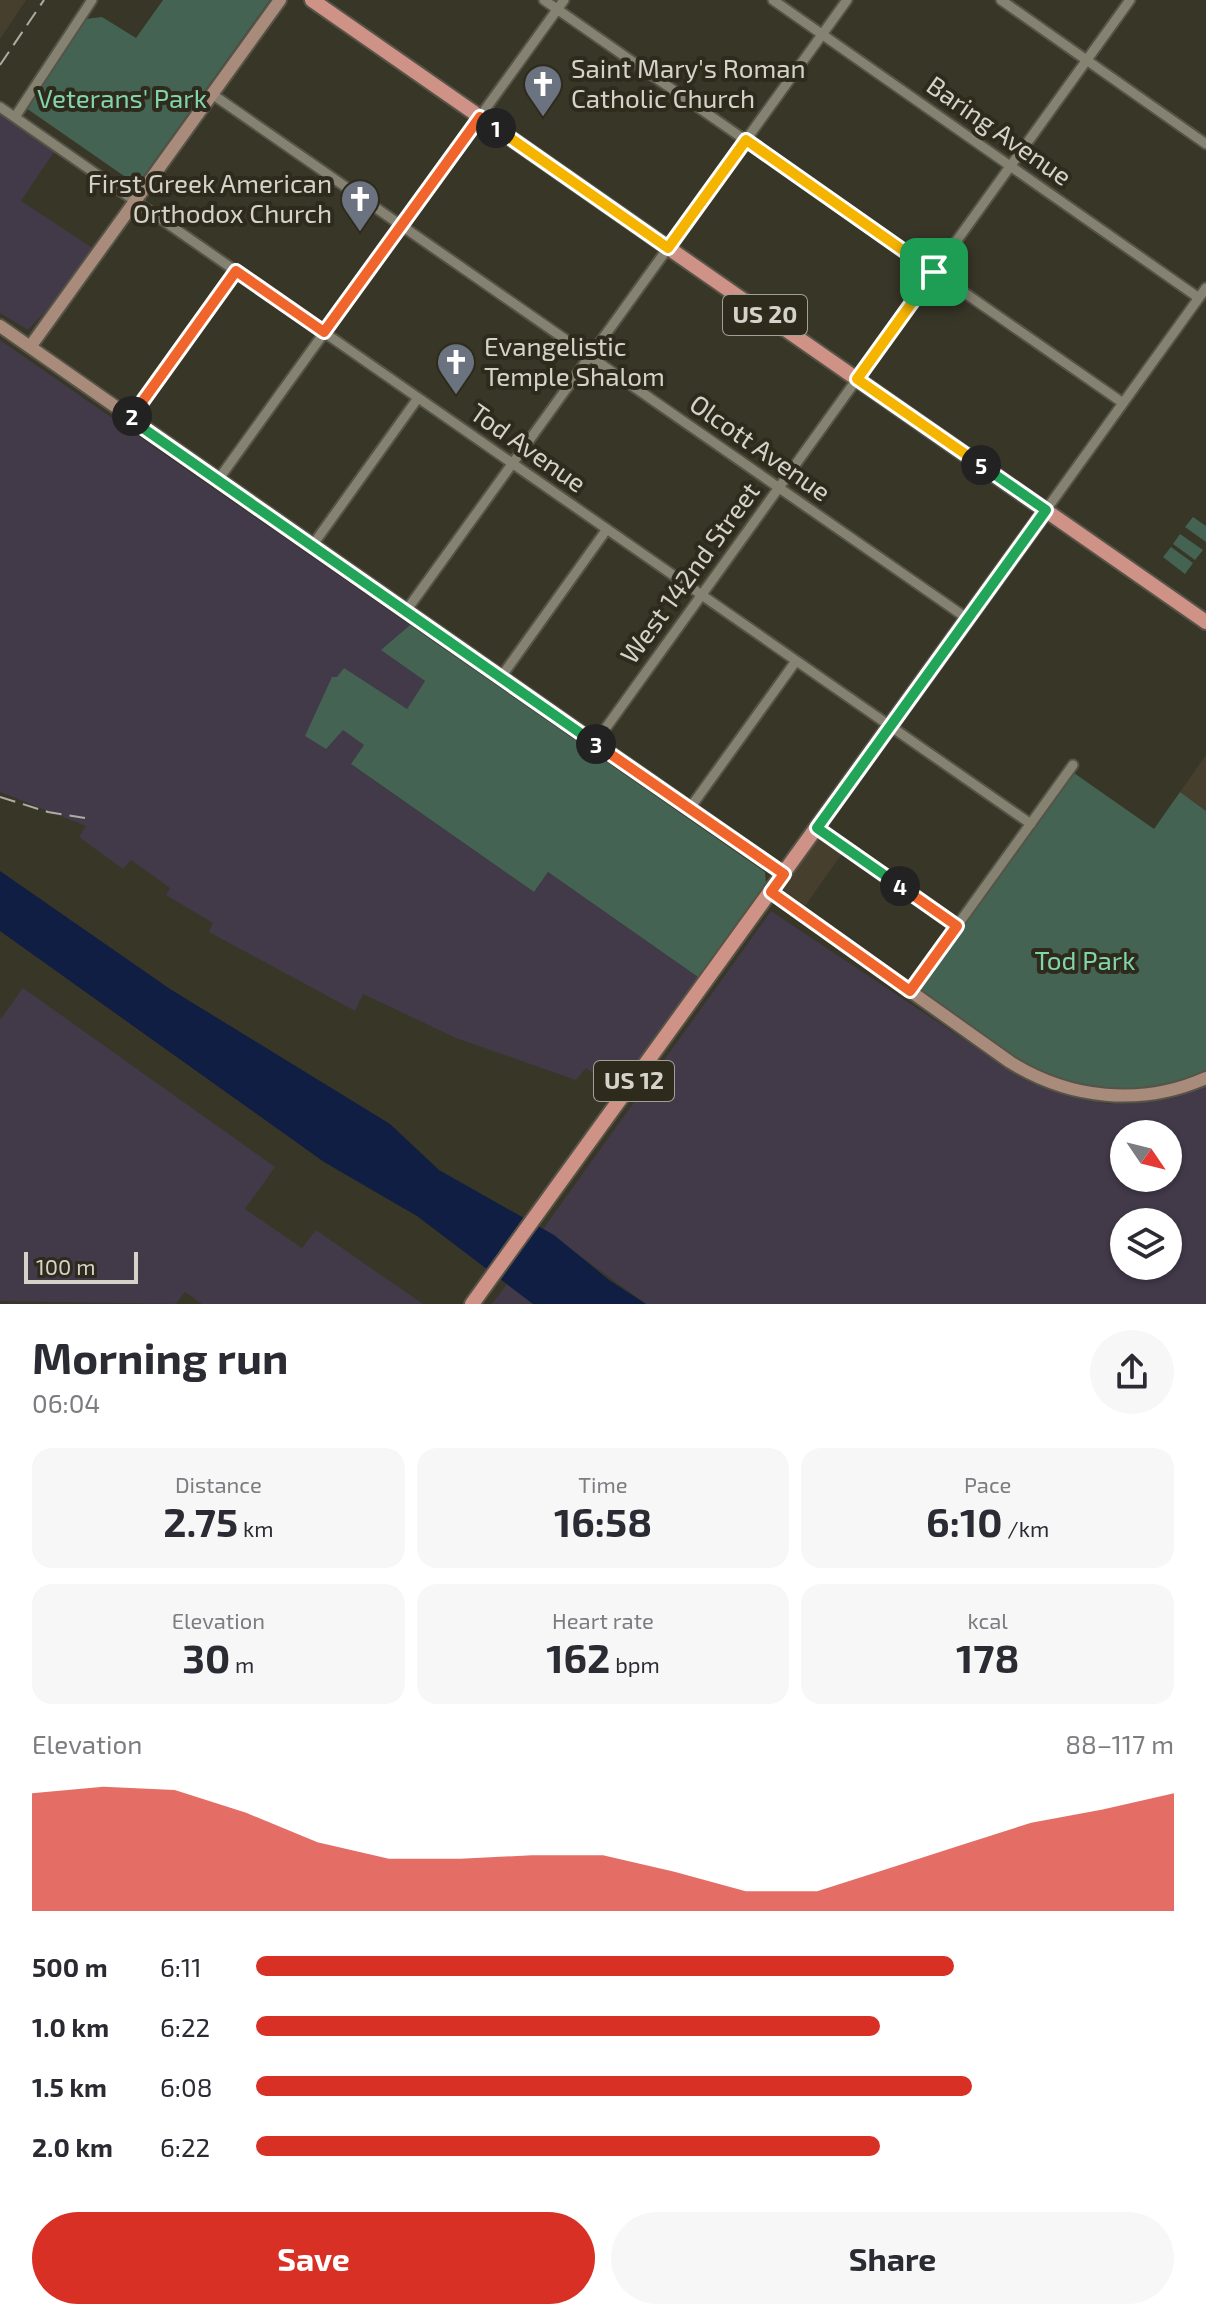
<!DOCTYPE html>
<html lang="en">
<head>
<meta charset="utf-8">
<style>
  :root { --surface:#fff; --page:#f7f7f7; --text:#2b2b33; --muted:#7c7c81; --accent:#d93025 }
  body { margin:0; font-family:"Exo 2",sans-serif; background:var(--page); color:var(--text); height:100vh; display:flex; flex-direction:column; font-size:30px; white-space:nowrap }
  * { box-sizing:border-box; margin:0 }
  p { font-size:26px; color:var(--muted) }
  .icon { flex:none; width:44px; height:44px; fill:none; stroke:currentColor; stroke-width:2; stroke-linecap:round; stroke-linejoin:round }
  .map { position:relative; height:1304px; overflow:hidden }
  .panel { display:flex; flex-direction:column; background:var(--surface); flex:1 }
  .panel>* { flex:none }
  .needle { width:52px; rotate:125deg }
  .controls { position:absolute; left:1110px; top:1120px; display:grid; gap:16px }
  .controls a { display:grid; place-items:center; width:72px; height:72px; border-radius:50%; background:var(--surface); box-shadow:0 2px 6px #0004; font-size:40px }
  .scale { position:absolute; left:24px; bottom:20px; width:114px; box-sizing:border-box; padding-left:8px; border:4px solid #d4d2c9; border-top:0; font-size:22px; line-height:28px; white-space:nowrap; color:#d4d2c9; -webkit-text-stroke:6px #2e2b1d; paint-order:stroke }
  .pin { position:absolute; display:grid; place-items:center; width:68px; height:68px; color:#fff; margin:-34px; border-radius:16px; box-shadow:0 4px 12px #0006 }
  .km { position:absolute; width:40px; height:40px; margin:-20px; border-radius:50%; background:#222; color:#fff; font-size:22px; line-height:40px; text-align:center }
  .round { display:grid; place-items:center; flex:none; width:84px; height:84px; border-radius:42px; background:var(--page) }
  .summary { display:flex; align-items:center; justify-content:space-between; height:136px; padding:0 32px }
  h1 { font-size:44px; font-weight:700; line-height:60px }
  .figures { display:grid; grid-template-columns:repeat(3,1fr); gap:12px; height:136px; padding:8px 32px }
  .figures div { display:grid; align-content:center; border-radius:20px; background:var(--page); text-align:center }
  .figures b { font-size:40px; font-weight:700 }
  .figures small { font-size:22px; font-weight:400 }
  .figures p { font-size:22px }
  .chart { height:224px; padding:16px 32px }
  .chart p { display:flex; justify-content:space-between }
  .chart svg { width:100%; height:144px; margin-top:8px; fill:var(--accent); opacity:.7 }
  .button { display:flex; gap:16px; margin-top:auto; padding:16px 32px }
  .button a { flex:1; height:92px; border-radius:48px; background:var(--accent); color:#fff; font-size:32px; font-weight:700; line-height:92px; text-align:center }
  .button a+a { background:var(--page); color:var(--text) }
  ul { padding:0 32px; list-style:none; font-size:26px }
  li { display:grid; grid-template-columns:128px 96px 1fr; align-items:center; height:60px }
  li i { height:20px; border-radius:10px; background:var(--accent) }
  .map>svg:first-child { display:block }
</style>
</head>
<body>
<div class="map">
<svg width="1206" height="1304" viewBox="0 0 1206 1304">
  <rect width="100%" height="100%" fill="#383627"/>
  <path fill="#473f2e" d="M0 0H26L0 39Z
    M1206 755V811L1180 792Z
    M821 835 843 852 805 906 782 889Z"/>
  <path fill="#423949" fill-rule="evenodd" d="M0 115 54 152 21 201 94 249 61 295 28 330 0 313Z
    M0 340 410 625 382 650 425 681 407 709 343 729 364 745 352 765 534 892 548 872 698 977 616 1091 586 1068 576 1080 456 1038 363 994 355 1011 209 932 213 923 166 895 170 888 131 860 123 869 79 837 86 826 0 792Z
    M771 911 1025 1080 1068 1096 1108 1104 1175 1098 1206 1084V1304H646L543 1229ZM1124 1134H1168V1178H1124ZM1124 1222H1168V1266H1124Z
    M23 988 275 1167 245 1209 302 1248 316 1230 423 1304H202L185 1292 176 1304 0 1301V1020Z
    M507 1284 533 1304H492Z"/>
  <path fill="#446353" d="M163 0H270L137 185 26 108 85 19 102 17 136 38Z
    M1193 517 1206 526V542L1185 527Z
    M1180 534 1203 550 1195 560 1173 544Z
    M1171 547 1193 563 1185 574 1163 557Z
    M410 625 765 872 766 883 698 977 548 872 534 892 351 764 364 745 343 730 326 749 305 736 332 677H337L344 668 407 709 425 681 381 650Z
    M1074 773 1154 829 1180 792 1206 811V1072C1076 1118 1019 1062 917 991Z"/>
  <path fill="#0f1e42" d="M0 871 170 989 390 1124 439 1170 554 1235 609 1280 646 1304H533L417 1216 324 1162 0 931Z"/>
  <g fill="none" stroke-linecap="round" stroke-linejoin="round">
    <g stroke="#565347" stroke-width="13">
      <path id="street" d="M544 0 1123 403
        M773 0 1199 298
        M1001 0 1206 144
        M212 94 968 619
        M0 107 1031 824
        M15 117 92 0
        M130 419 236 271
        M218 480 564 0
        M1046 510 1206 288
        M312 546 418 398
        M406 611 847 0
        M501 677 607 529
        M595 743 1130 0
        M690 808 796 661
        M817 828 957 926
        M910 991 1073 765"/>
    </g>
    <g stroke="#565347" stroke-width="16">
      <path id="secondary" d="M0 326 784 874
        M30 347 280 0
        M771 892 1010 1062C1069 1099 1141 1107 1206 1078"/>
    </g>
    <g stroke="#565347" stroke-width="18">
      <path id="primary" d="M312 0 1206 622
        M472 1304 1046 510"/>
    </g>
    <use href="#street" stroke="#858272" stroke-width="9"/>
    <use href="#secondary" stroke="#a98b7c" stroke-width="12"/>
    <use href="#primary" stroke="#ce9386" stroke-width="14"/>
    <path stroke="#afada2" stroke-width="2" stroke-dasharray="16 8" stroke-linecap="butt" d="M0 65 44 0
      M0 797 48 812 85 818"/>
  </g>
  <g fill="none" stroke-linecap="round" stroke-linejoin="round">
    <g stroke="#fff" stroke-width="16">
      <path id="split-1" d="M496 128 668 248 746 140 934 272"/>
    </g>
    <g stroke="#fff" stroke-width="16">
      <path id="split-2" d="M132 416 236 271 324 332 480 117 496 128"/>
    </g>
    <g stroke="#fff" stroke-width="16">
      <path id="split-3" d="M132 416 130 419 596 744"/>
    </g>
    <g stroke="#fff" stroke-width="16">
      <path id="split-4" d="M596 744 784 874 771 892 910 991 957 926 900 886"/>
    </g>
    <g stroke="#fff" stroke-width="16">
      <path id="split-5" d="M900 886 817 828 1046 510 981 465"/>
    </g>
    <g stroke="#fff" stroke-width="16">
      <path id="split-6" d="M934 272 857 379 981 465"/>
    </g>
    <use href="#split-1" stroke="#f5b400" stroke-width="10"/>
    <use href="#split-2" stroke="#f0652b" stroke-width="10"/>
    <use href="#split-3" stroke="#22a559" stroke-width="10"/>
    <use href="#split-4" stroke="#f0652b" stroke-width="10"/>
    <use href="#split-5" stroke="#22a559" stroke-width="10"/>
    <use href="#split-6" stroke="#f5b400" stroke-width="10"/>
  </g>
  <defs>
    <g id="church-pin" transform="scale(2)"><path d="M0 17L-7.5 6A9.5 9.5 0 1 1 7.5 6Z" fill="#6b7280" stroke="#2e2b1d"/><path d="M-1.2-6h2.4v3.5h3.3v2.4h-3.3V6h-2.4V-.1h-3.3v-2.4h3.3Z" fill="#fff"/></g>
  </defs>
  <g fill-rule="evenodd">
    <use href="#church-pin" x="543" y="84"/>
    <use href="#church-pin" x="360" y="199"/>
    <use href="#church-pin" x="456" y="362"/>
  </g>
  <g text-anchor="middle" stroke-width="8" stroke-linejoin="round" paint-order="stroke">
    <g fill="#2e2b1d" stroke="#a2a095" stroke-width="2">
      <rect x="723" y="295" width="84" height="40" rx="6"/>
      <rect x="594" y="1061" width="80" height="40" rx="6"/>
    </g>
    <g font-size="24" font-weight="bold" fill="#d4d2c9">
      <text x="765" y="323">US 20</text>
      <text x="634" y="1089">US 12</text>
    </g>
    <g font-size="26" fill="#d4d2c9" stroke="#2e2b1d" text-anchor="start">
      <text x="571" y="78">Saint Mary's Roman<tspan x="571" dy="30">Catholic Church</tspan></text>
      <text x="332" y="193" text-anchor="end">First Greek American<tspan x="332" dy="30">Orthodox Church</tspan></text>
      <text x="484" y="356">Evangelistic<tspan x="484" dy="30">Temple Shalom</tspan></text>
    </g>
    <g font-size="26" fill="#82d4ab" stroke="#2e2b1d">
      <text x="122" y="108">Veterans' Park</text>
      <text x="1085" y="970">Tod Park</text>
    </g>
    <g font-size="26" fill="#d4d2c9" stroke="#2e2b1d">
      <text transform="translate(999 131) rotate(35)" y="9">Baring Avenue</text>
      <text transform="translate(528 448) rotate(35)" y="9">Tod Avenue</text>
      <text transform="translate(760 448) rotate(35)" y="9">Olcott Avenue</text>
      <text transform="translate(690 573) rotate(-54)" y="9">West 142nd Street</text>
    </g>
  </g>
</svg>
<div class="controls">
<a><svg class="needle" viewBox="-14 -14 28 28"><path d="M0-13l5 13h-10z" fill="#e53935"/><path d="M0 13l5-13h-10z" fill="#7c7c81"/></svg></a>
<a><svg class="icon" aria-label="layers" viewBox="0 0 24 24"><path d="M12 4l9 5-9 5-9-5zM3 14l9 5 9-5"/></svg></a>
</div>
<div class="scale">100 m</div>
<div class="pin" style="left:934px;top:272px;background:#1e9e55"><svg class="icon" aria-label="arrive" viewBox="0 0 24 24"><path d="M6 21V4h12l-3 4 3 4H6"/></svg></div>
<b class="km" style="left:496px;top:128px">1</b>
<b class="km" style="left:132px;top:416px">2</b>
<b class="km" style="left:596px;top:744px">3</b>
<b class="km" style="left:900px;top:886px">4</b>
<b class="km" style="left:981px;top:465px">5</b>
</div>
<section class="panel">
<div class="summary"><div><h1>Morning run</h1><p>06:04</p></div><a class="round"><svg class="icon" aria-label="share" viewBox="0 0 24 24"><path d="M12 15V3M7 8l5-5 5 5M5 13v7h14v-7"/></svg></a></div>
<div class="figures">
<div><p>Distance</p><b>2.75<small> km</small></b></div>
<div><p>Time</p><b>16:58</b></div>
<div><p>Pace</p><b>6:10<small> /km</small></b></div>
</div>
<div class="figures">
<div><p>Elevation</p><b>30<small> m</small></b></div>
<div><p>Heart rate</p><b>162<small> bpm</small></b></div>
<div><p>kcal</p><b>178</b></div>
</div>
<div class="chart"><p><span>Elevation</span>88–117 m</p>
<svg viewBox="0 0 160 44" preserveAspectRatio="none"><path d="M0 44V8L10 6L20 7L30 14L40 23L50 28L60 28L70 27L80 27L90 32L100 38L110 38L120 31L130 24L140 17L150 13L160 8V44z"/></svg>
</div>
<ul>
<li><b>500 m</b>6:11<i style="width:76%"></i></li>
<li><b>1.0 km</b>6:22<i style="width:68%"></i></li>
<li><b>1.5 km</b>6:08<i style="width:78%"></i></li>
<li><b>2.0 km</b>6:22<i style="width:68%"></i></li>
</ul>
<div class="button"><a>Save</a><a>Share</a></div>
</section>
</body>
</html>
